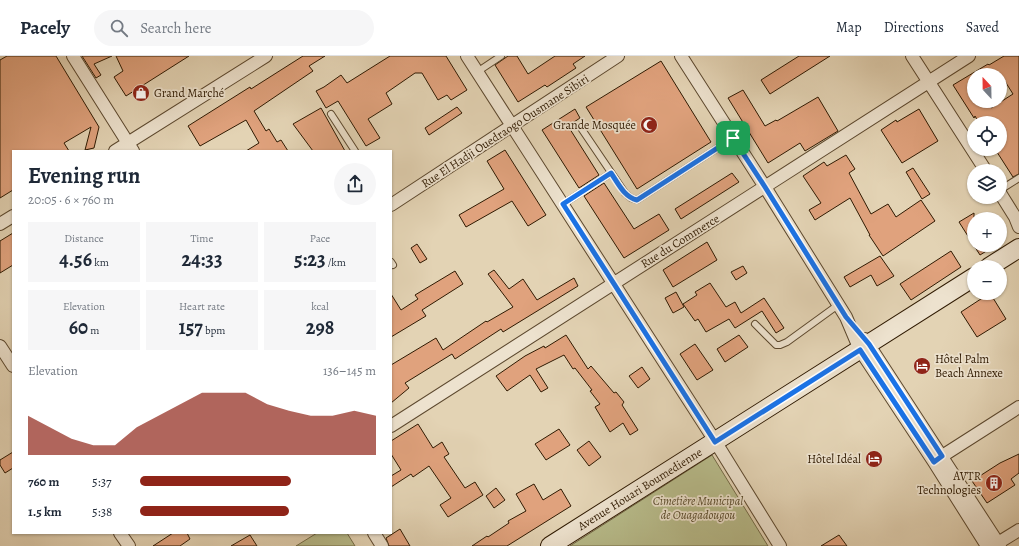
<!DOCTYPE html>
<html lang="en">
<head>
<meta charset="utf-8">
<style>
  :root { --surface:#fff; --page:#f6f6f7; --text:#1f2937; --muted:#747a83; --line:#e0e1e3; --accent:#8f2418 }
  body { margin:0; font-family:Alegreya,serif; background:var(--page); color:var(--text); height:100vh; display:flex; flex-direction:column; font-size:15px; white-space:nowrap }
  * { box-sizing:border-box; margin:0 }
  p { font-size:13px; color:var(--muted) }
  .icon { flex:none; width:22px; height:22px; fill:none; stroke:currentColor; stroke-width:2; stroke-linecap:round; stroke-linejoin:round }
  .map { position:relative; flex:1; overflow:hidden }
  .side { position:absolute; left:12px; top:94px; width:380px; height:384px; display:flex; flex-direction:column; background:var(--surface); border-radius:0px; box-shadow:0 1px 3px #0004 }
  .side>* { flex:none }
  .needle { width:26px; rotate:338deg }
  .buttons { position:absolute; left:967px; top:12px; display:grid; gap:8px }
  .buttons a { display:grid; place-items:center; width:40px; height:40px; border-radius:50%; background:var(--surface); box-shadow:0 1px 3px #0004; font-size:20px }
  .pin { position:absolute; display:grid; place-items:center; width:34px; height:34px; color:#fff; margin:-17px; border-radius:8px; box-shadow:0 2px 6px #0006 }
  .round { display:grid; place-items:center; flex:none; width:42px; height:42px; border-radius:21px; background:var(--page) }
  .summary { display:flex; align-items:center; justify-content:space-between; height:68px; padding:0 16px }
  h1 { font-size:22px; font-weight:700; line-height:30px }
  .figures { display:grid; grid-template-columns:repeat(3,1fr); gap:6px; height:68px; padding:4px 16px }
  .figures div { display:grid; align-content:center; border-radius:0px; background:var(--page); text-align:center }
  .figures b { font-size:20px; font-weight:700 }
  .figures small { font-size:11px; font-weight:400 }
  .figures p { font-size:11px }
  .chart { height:112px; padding:8px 16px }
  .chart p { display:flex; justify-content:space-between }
  .chart svg { width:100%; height:72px; margin-top:4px; fill:var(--accent); opacity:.7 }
  ul { padding:0 16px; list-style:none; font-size:13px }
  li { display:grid; grid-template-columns:64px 48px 1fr; align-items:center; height:30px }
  li i { height:10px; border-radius:5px; background:var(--accent) }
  header { display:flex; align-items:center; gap:24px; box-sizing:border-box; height:56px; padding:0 20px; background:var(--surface); border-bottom:1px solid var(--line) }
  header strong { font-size:19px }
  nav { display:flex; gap:22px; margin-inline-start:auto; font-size:14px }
  .search { width:280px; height:36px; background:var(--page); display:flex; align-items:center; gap:10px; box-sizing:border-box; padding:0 14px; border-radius:22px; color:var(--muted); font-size:15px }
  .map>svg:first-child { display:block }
</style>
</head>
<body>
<header>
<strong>Pacely</strong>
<div class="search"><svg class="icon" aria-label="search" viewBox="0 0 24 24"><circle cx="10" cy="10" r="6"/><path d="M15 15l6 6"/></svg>Search here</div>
<nav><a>Map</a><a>Directions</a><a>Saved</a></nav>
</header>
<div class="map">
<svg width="1019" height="490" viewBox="0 0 1019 490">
  <rect width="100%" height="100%" fill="#e3d3b4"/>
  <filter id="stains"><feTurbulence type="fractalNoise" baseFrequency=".005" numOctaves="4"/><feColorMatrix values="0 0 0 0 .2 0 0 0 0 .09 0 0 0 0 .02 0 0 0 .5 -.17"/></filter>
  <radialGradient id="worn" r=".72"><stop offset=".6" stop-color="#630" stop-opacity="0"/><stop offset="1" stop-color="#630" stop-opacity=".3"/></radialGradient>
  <path fill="#b7bb8a" stroke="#736a46" d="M712 399 768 490H570Z
    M317 477H347L355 490H296Z"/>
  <path fill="#e0a27d" stroke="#2f1a02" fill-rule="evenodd" d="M7 0H56L99 71 94 92 85 94 91 71 64 87 69 95H13V134L0 142V4Z
    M82 0H112L94 8 101 19 96 22Z
    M116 0H189L126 40 114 21 123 15Z
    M303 0H325L309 10 313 15 254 55 266 75 269 73 277 86 281 84 288 95H246L259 87 246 64 200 90 188 70 250 31 251 33Z
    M390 0H446L467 34 451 44 447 39 438 44 422 17H415L386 37 392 48 368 63 380 82 366 90 338 45 326 52 316 35 324 31 341 19 347 27Z
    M508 0H517L528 18 555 0H585L573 8 576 12 547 31 545 29 518 46 495 9Z
    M799 0H830L770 38 761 24Z
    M1004 0H1019V118L1013 121 995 93H1000V67H979L975 60 974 62 953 29 988 8 989 9ZM974 19H1001L1013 38 991 52 988 45H974Z
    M661 5 711 86 637 133 586 51Z
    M743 34 765 70 776 64 777 65 818 41 838 75 805 95 800 87 768 107 728 42Z
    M457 51 462 57 429 79 425 72Z
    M321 52 345 95H313L293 68Z
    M575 53 580 62 568 70 599 119 579 132 542 74Z
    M919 53 938 85 902 107 881 74 896 64 897 66Z
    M505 94 546 159 528 170 512 145 466 171 459 159 504 133 487 105Z
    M846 99 855 113 849 117 871 158 888 148 896 161 921 144 935 165 883 200 869 179H870L850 142 815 164 809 154 821 147 803 120 824 106 827 110Z
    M913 112 930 138 922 143 906 116Z
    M732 117 739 126 681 163 675 153Z
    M604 127 634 173 659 158 669 174 624 202 584 140Z
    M974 157V189H996L980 199 959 166Z
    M13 177V209L0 217V185Z
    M707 186 717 204 673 231 663 214Z
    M417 188 427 203 420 207 411 192Z
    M951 195 961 211 911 244 900 228Z
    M880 200 894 220 877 230 871 219 850 231 844 221Z
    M743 210 747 217 736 224 731 216Z
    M494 214 509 233 523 223 537 244 574 222 578 230 503 276 501 273 455 303 452 298 405 327 409 332 391 347V309L436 282 443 294 486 265 487 266 513 251 488 218Z
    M455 215 463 228 422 254 426 260 391 281V238L401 254 418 243 415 239Z
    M710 227 726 251 735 246 741 257 764 242 784 272 776 277 762 255 735 272 729 263 706 276 698 263 695 265 683 248 697 239 695 236Z
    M676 236 684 251 673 257 665 242Z
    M990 237 1006 263 977 281 961 256Z
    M566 279 588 313 591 310 614 337 616 336 624 346 622 349 638 374 630 379 623 367 610 376 595 351 600 348 590 335 592 334 575 312 573 313 564 299 536 313 548 332 541 336 530 319 507 335 496 320 525 300 544 290 545 292Z
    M739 279 748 291 725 306 717 293Z
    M695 288 713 314 697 324 680 298Z
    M642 311 650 323 638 332 629 320Z
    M418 368 433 392 442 386 449 398 444 401 465 432 475 426 483 439 448 461 440 449 451 442 429 410 413 421 411 418 391 431V420L401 414 391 398V385Z
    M559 373 570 389 546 404 535 388Z
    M589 385 601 401 589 410 577 394Z
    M13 396V412L5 417 0 409V404Z
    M1019 398V417L1011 423 1015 429 987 447 972 425 1000 407Z
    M534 428 543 444 561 433 571 450 507 490H472L487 480 488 481 509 467 508 465 526 455 516 438Z
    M496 432 505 444 494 452 486 440Z
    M400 473 410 490H389L386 482Z
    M173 477H187L190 483 180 490H153Z
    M250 479 257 490H231Z
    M839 479 847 490H821Z"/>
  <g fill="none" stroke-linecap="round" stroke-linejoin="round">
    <g stroke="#5c482e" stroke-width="8">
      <path id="service" d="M477 16 501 0
        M331 58 355 95
        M581 72 625 137 631 142 637 144 733 82
        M1000 134 1019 122
        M563 148 611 117
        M391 206 393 209
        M755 268 776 289H780L787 286 838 249"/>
    </g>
    <g stroke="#5c482e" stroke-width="14">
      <path id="minor" d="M73 0 133 95
        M467 0 715 385 780 490
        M681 0 765 131 846 261 860 294 934 406 987 490
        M912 0 986 115
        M115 95 266 0
        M1000 137 1015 161 1019 171
        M391 149 618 0
        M0 168 13 160
        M865 283 1000 490
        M0 290 13 310
        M391 370 969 0
        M936 404 1019 351
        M120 477 129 490
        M374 477 382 490
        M993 490 1019 474"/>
    </g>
    <g stroke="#2f1a02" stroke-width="20">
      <path id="secondary" d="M989 211 1019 192
        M550 490 974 221"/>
    </g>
    <use href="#service" stroke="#ede2ce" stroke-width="6"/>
    <use href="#minor" stroke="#ede2ce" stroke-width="12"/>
    <use href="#secondary" stroke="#ede2ce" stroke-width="18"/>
  </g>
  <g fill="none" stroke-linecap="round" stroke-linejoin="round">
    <g stroke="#fff" stroke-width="8">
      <path id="route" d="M733 82 765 131 846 261 869 288 942 400 934 406 860 294 715 386 563 148 611 117C618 127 624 141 637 144Z"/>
    </g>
    <use href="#route" stroke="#1a73e8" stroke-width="5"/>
  </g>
  <defs>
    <g id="shop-disc" transform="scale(0.9)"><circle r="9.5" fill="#8f2418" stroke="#ede2ce"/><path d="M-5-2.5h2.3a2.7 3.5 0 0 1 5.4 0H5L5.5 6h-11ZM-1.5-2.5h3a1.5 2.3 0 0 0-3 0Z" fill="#fff"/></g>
    <g id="mosque-disc" transform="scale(0.9)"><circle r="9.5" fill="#8f2418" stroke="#ede2ce"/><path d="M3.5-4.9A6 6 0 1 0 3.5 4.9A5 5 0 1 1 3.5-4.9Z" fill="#fff"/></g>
    <g id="hotel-disc" transform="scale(0.9)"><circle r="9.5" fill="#8f2418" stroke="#ede2ce"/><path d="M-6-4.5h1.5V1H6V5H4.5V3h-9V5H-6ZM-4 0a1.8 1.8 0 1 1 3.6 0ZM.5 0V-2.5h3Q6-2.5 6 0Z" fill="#fff"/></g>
    <g id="building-disc" transform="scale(0.9)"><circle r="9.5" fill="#8f2418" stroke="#ede2ce"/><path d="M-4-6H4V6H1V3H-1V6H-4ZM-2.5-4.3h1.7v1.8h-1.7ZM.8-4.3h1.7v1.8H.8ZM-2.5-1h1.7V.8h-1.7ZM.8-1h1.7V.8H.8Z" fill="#fff"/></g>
  </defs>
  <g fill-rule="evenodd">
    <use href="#shop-disc" x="141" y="37"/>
    <use href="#mosque-disc" x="649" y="69"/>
    <use href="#hotel-disc" x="922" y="310"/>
    <use href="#hotel-disc" x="874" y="403"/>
    <use href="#building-disc" x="994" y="427"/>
  </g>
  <g text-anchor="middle" stroke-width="3.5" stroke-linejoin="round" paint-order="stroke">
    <g font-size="12" fill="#2f1a02" stroke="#ede2ce" text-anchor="end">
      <text x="154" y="41" text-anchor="start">Grand Marché</text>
      <text x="636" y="73">Grande Mosquée</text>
      <text x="935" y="307" text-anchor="start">Hôtel Palm<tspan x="935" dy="14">Beach Annexe</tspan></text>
      <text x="861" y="407">Hôtel Idéal</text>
      <text x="981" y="424">AVTR<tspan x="981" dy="14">Technologies</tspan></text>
    </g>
    <g font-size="12" fill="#2f1a02" stroke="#ede2ce">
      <text transform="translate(505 75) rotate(-33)" y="4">Rue El Hadji Ouedraogo Ousmane Sibiri</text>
      <text transform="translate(680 185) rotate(-32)" y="4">Rue du Commerce</text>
      <text transform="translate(640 433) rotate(-32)" y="4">Avenue Houari Boumedienne</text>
    </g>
    <g font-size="12" font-style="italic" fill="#584a2b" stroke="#ede2ce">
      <text x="698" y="449">Cimetière Municipal<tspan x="698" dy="14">de Ouagadougou</tspan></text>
    </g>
  </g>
  <rect width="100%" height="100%" filter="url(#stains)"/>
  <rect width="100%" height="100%" fill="url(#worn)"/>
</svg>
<div class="buttons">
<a><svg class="needle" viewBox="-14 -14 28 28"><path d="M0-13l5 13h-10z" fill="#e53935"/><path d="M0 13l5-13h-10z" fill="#747a83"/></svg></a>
<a><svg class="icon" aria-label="locate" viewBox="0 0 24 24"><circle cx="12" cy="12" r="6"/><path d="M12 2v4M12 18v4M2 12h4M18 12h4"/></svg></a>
<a><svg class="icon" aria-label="layers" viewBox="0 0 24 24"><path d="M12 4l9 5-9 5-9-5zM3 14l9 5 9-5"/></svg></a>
<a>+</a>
<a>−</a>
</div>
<div class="pin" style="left:733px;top:82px;background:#1e9e55"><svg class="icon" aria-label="arrive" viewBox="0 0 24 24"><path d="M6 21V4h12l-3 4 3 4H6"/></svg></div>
<section class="side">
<div class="summary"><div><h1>Evening run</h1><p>20:05 · 6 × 760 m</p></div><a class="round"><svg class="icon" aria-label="share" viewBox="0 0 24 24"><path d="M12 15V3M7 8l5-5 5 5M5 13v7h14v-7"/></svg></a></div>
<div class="figures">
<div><p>Distance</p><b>4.56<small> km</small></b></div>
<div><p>Time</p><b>24:33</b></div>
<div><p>Pace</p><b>5:23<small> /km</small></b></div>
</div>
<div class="figures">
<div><p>Elevation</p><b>60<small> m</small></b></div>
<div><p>Heart rate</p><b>157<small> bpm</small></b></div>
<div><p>kcal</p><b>298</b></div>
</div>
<div class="chart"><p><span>Elevation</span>136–145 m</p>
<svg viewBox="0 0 160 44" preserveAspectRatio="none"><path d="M0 44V20L10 27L20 34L30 38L40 38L50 27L60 20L70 13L80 6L90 6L100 6L110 13L120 17L130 20L140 20L150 17L160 20V44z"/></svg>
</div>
<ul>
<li><b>760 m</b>5:37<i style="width:64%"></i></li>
<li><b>1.5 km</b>5:38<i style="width:63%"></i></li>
</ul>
</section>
</div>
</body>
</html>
